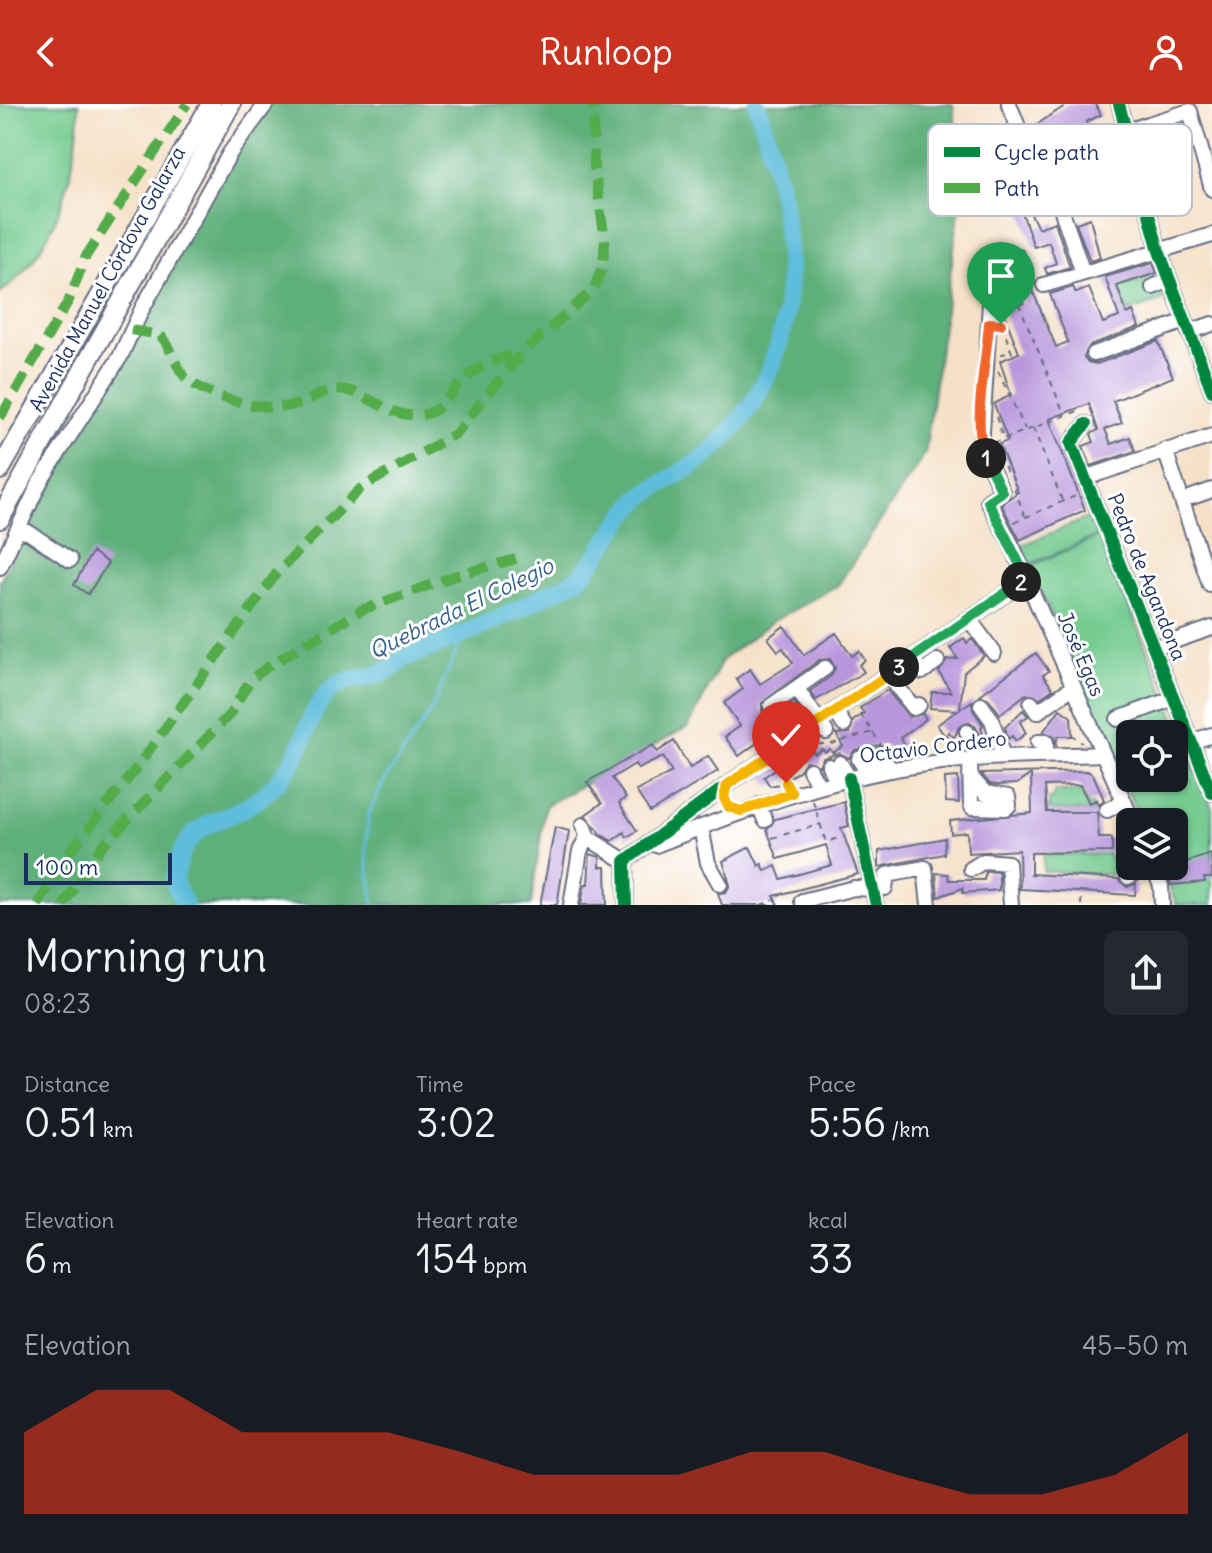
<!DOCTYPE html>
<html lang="en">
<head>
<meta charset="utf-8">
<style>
  :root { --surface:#171b24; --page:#242831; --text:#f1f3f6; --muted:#9ea1a6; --accent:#c8321e }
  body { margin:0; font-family:Delius,sans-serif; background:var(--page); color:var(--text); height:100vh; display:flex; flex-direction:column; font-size:30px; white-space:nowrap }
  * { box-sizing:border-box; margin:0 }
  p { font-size:26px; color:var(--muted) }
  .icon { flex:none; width:44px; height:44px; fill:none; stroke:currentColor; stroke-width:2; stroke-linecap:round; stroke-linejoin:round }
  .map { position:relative; height:801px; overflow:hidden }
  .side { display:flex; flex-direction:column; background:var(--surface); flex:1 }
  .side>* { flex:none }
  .controls { position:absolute; left:1116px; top:616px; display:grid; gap:16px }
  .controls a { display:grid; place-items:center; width:72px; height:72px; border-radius:12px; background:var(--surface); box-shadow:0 2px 6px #0004; font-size:40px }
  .scale { position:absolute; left:24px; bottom:20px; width:148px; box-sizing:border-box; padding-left:8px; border:4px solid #1b2f5e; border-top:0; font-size:22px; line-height:28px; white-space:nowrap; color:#1b2f5e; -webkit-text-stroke:6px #fff; paint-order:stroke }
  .pin { position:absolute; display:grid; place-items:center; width:68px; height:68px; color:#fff; margin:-82px -34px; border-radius:50% 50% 50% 0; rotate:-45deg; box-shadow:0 0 8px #0007 }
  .pin .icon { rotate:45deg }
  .km { position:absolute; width:40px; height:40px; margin:-20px; border-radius:50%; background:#222; color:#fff; font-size:22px; line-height:40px; text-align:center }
  .round { display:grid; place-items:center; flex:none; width:84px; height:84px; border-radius:12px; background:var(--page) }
  .summary { display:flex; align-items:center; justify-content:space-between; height:136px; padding:0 24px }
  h1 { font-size:44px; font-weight:600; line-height:60px }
  .stats { display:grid; grid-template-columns:repeat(3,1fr); gap:12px; height:136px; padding:8px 24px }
  .stats div { display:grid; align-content:center }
  .stats b { font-size:40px; font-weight:600 }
  .stats small { font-size:22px; font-weight:400 }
  .stats p { font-size:22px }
  .chart { height:224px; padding:16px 24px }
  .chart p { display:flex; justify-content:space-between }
  .chart svg { width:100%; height:144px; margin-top:8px; fill:var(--accent); opacity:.7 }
  header { display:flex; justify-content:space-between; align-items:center; height:104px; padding:0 24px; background:var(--accent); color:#fff; font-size:36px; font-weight:600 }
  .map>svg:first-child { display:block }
</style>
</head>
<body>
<header><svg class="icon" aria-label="back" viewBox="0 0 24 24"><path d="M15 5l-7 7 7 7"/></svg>Runloop<svg class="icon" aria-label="person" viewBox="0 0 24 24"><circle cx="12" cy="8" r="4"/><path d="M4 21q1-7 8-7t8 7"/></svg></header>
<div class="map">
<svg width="1212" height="801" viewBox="0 0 1212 801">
  <rect width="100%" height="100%" fill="#fff"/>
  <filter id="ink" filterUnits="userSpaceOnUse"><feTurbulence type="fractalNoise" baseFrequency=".0125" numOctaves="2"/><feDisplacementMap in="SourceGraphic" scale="16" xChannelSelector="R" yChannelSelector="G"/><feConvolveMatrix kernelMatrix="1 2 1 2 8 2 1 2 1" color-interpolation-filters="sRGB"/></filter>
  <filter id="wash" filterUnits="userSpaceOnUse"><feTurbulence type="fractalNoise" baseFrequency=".006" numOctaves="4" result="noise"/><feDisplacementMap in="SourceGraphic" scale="32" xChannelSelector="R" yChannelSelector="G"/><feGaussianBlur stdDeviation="1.8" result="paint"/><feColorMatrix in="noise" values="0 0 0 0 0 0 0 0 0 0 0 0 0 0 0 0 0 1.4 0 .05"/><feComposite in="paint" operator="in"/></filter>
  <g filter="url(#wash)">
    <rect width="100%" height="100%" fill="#f5e1c8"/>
    <path fill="#74cb90" stroke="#487d77" stroke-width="2" fill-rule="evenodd" d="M0 0H79C78 66 56 148 0 189Z
      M1158 170 1167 195 1128 208 1119 183Z
      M1090 413 1098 432 1030 460 1022 441Z
      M1100 432 1212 704V801H1177L1160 762H1174V718H1141L1030 462ZM1130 630H1174V674H1130Z
      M1055 687H1080L1088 701H1093V707L1049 706V695L1053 694Z
      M1108 750 1120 771 1043 767V751Z"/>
    <path fill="#5faf7a" stroke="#3d6f6c" stroke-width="2" d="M262 0H953L963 80 925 350 838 481 772 518 723 555 689 622 545 702 531 801H0V477L105 274Z"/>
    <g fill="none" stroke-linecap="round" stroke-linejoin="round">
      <path stroke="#5ebddc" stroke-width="3" d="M374 801 366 751 368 712 383 679 431 607 463 531"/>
      <path stroke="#5ebddc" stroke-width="18" d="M185 801 174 779C183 706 226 726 268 687 278 677 288 667 295 654 307 631 311 602 332 585 353 568 378 581 403 555 450 536 497 517 542 493 553 487 569 482 579 473 603 451 615 418 639 396 661 376 693 366 714 345 816 248 796 123 757 0"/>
    </g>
    <g id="blocks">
      <path fill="#b896dc" d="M1068 0H1095L1101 11 1086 18 1093 32 1052 52 1041 31 1034 35 1030 25Z
        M1023 95 1038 124 1055 118 1070 163 1047 170 1045 164 1056 159 1049 138 1034 143 1018 97Z
        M1090 114 1100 154 1090 157 1076 119Z
        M1153 159 1157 169 1117 182 1127 210 1133 207 1139 223 1090 241 1084 253 1088 258 1097 260 1158 237 1173 273 1113 297 1122 319 1105 325 1111 340 1130 333 1135 347 1091 362 1083 342 1094 338 1091 330 1098 326 1089 300 1049 315 1085 406 1020 436 1001 400 1018 388 999 340 1008 337 994 300 1011 291 1000 257 1019 249 1003 207 1024 199 1011 165 1022 161 1056 243 1068 238 1050 190 1073 183 1076 189 1089 184 1103 219 1119 213 1105 173Z
        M92 448 108 459 88 490 74 481Z
        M784 522 804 551 836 529 852 552 859 547 865 556 859 561 864 568 816 596 810 587 831 572 835 564 830 555 819 556 762 599V607L768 611H776L794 598 800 607 739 652 725 633 740 622 724 599 743 585 736 575 750 565 760 580 793 559 783 544 778 547 768 534Z
        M964 534 967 539 972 535 984 552 964 568 960 605 972 597 973 606 983 621 981 624 986 641 975 622 968 618 959 623 954 634 949 628 945 632 937 621 958 606 930 604 932 588H951L939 568 947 556 958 555 950 544Z
        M1036 549 1049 567 1043 571 1053 585 1040 594 1026 590 1000 610 989 595 980 591Z
        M887 586 909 613 923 610 926 615 900 634 904 640 891 649 887 642 879 641 855 646 849 654 839 649 823 654 819 662 806 657 800 666 780 680 770 682 764 673 794 652 796 655 813 647 815 650 822 645 825 648 830 645 833 649 843 642 836 630 850 629 853 617 864 609 860 604Z
        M1060 605 1071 613 1072 632H1058L1056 641 1054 632 1043 628Z
        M1023 606 1028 612 1020 618 1026 629 1016 637 1012 632 1008 635 1005 623Z
        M674 637 690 664 708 652 718 667 650 708 636 687 672 668 663 653 638 665 635 660 612 674 626 694 619 699 637 727 627 733 624 728 612 737 602 731 585 711 602 699 587 678 653 641 657 648Z
        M1088 667 1094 672 1104 696 1098 701 1096 696 1089 699 1080 681 1045 682 1047 708H1097L1099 734H1112V748L1031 749V770L1118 775 1127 783 1136 780 1135 791 1020 785 1019 746 968 749 967 728 951 730 950 717 1032 709 1031 670 1017 680 997 681 990 680 981 670Z
        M958 673 959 699 946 698 945 674Z
        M844 698 849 722 841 724 858 770 774 792 778 801H722L718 789 726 788 730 781 723 757 750 743 759 762 762 760 765 767 776 762 781 775 832 761 826 741 778 755 767 726 775 715Z
        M555 723 569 727 557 801H540Z
        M945 734 944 750 879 763V747Z
        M590 750 600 753V763H606L607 801H581L585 780H588Z
        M1211 750 1212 774H1204L1205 778 1171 781 1168 772 1180 771 1177 761Z
        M986 767 999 768V786L963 789V784L938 793 936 769 948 770 949 776H984Z"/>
    </g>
  </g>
  <g filter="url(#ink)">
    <use href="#blocks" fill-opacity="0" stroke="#676d83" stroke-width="2"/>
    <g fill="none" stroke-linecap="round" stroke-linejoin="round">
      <g stroke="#676d83" stroke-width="18">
        <path id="minor" d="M1009 0 1025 40 1027 75
          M1119 0 1159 147 1212 287
          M1048 66 1083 169
          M1012 82 1126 27 1190 7 1212 85
          M1017 152H993L981 343 1002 388 988 397 1012 442 1133 718
          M1044 181 1212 131
          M1153 183 1170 176
          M1189 228 1212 220
          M1094 250 1185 217
          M1086 320 1071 339 1212 689
          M1165 346 1210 481
          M1085 374 1212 332
          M1192 393 1212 386
          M17 427 28 428 70 456
          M0 463 40 378 120 253 142 205 230 49 266 0
          M969 515 994 549
          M1154 544 1212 524
          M912 555 922 568 937 557
          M888 571 914 604 919 601
          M797 585 826 628
          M1031 599 1037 608 1073 583
          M981 601 992 616 1003 653
          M771 602 825 564
          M835 607 844 621
          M1118 615 1174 594
          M967 628 983 654
          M1038 638H1046V652
          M1191 638 1212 631
          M880 651 892 666
          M869 653 879 668
          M859 655 868 670
          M970 656 971 700 972 703 1006 704 1009 701 1008 693 985 689 970 672
          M840 659 849 674 876 801
          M829 662 838 677
          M810 666 819 682
          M759 701 765 716
          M1107 706 1124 697
          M583 721 589 736
          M701 723 708 759 720 780
          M656 741C741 707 823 676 913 662 976 652 1040 652 1103 650
          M1153 762 1161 782 1162 801
          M971 765 984 757 1008 759 1011 801
          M1128 773 1149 762
          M885 784 887 771 925 764 929 801
          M802 797 854 784 873 785
          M571 801 580 747 585 737H593L625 757
          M626 801 625 757 727 681 1027 475"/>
      </g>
      <g stroke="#676d83" stroke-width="22">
        <path id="major" d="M0 366 211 0
          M0 415 231 0"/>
      </g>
      <path stroke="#676d83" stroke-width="2" stroke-dasharray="6 6" stroke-linecap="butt" d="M1005 166 1065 312
        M1000 250 1012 249 1002 221
        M998 267 1025 325
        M996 313 1003 334
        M1033 324 1062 396
        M993 339 1078 307
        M995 340 1008 371
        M1014 384 1025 412
        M1014 418 1078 391
        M873 629 881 640
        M1071 630 1082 639
        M948 632 956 644
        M831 640 873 628 858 607
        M807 641 824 640
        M813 697 826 738 842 733
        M772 734 821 720
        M761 801 773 796
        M1081 801 1082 788"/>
      <use href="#minor" stroke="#fff" stroke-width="14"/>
      <use href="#major" stroke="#fff" stroke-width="18"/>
      <path stroke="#52ab49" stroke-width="10" stroke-dasharray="20 10" stroke-linecap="butt" d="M131 226 160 231C171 243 174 260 185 273 204 293 267 309 294 301 311 297 328 282 346 286 372 292 403 323 433 307 442 303 448 294 454 286 472 264 496 254 522 249
        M0 314 69 196 86 152 187 0
        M38 801 65 754 135 666 276 470 361 384 455 330 522 249 594 185 603 161 605 136 594 63 593 0
        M63 801 102 742 230 610 251 575 270 561 362 506 457 471 516 455"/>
      <g stroke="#fff" stroke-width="17">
        <path id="cycleway" d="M1119 0 1159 147 1212 287
          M1086 320 1071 339 1212 689
          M849 674 876 801
          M626 801 625 757 727 681 1027 475"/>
      </g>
      <use href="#cycleway" stroke="#00873e" stroke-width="12"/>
    </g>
  </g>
  <g fill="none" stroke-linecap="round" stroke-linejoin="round" filter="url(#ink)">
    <g stroke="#fff" stroke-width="16">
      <path id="split-1" d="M986 354C971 321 987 256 989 219L1001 220"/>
    </g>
    <g stroke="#fff" stroke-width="16">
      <path id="split-2" d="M986 354 1002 388 988 397 1027 475 1021 478"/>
    </g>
    <g stroke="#fff" stroke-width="16">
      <path id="split-3" d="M899 563 1021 478"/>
    </g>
    <g stroke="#fff" stroke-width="16">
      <path id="split-4" d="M777 647 899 563"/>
    </g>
    <g stroke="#fff" stroke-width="16">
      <path id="split-5" d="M777 647 727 681 724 694 729 703 741 707 792 689 786 679"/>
    </g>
    <use href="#split-1" stroke="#f0652b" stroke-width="10"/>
    <use href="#split-2" stroke="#22a559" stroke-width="10"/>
    <use href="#split-3" stroke="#22a559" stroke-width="10"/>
    <use href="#split-4" stroke="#f5b400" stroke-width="10"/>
    <use href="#split-5" stroke="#f5b400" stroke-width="10"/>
  </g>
  <g text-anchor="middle" stroke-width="6" stroke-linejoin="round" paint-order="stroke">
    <g font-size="20" fill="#1b2f5e" stroke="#fff">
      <text transform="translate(107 175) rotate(-61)" y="7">Avenida Manuel Córdova Galarza</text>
      <text transform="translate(1147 473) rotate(68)" y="7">Pedro de Agandona</text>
      <text transform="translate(1081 550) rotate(67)" y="7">José Egas</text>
      <text transform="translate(933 643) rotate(-7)" y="7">Octavio Cordero</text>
    </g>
    <g font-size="22" font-style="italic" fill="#32618a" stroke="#fff">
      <text transform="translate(461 504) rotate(-26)" y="8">Quebrada El Colegio</text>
    </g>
  </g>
  <rect x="928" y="20" width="264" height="92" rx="12" fill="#fff" stroke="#bbc1cf" stroke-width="2"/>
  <rect x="944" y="43" width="36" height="10" fill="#00873e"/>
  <rect x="944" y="79" width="36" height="10" fill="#52ab49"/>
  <g font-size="22" fill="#1b2f5e">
    <text x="994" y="56">Cycle path</text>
    <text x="994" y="92">Path</text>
  </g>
</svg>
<div class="controls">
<a><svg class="icon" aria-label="locate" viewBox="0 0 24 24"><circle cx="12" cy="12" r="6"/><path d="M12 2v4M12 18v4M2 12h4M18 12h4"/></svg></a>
<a><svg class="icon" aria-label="layers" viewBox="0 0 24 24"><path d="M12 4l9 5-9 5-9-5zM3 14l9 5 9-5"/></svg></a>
</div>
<div class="scale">100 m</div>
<div class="pin" style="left:1001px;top:220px;background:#1e9e55"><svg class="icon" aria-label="arrive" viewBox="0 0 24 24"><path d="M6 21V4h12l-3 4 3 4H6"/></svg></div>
<div class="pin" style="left:786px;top:679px;background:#d93025"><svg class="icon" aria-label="check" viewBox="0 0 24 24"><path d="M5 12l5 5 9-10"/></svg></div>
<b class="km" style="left:986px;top:354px">1</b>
<b class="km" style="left:1021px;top:478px">2</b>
<b class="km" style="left:899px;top:563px">3</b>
</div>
<section class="side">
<div class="summary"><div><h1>Morning run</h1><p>08:23</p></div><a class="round"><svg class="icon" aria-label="share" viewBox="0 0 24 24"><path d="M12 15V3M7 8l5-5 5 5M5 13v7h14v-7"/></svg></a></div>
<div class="stats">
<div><p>Distance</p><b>0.51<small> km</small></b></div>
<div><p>Time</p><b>3:02</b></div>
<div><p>Pace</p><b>5:56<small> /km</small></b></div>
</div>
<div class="stats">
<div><p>Elevation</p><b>6<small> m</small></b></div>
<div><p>Heart rate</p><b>154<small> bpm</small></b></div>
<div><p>kcal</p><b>33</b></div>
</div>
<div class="chart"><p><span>Elevation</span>45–50 m</p>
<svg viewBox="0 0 160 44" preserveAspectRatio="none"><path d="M0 44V19L10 6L20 6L30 19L40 19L50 19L60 25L70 32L80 32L90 32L100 25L110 25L120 32L130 38L140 38L150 32L160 19V44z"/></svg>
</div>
</section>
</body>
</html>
